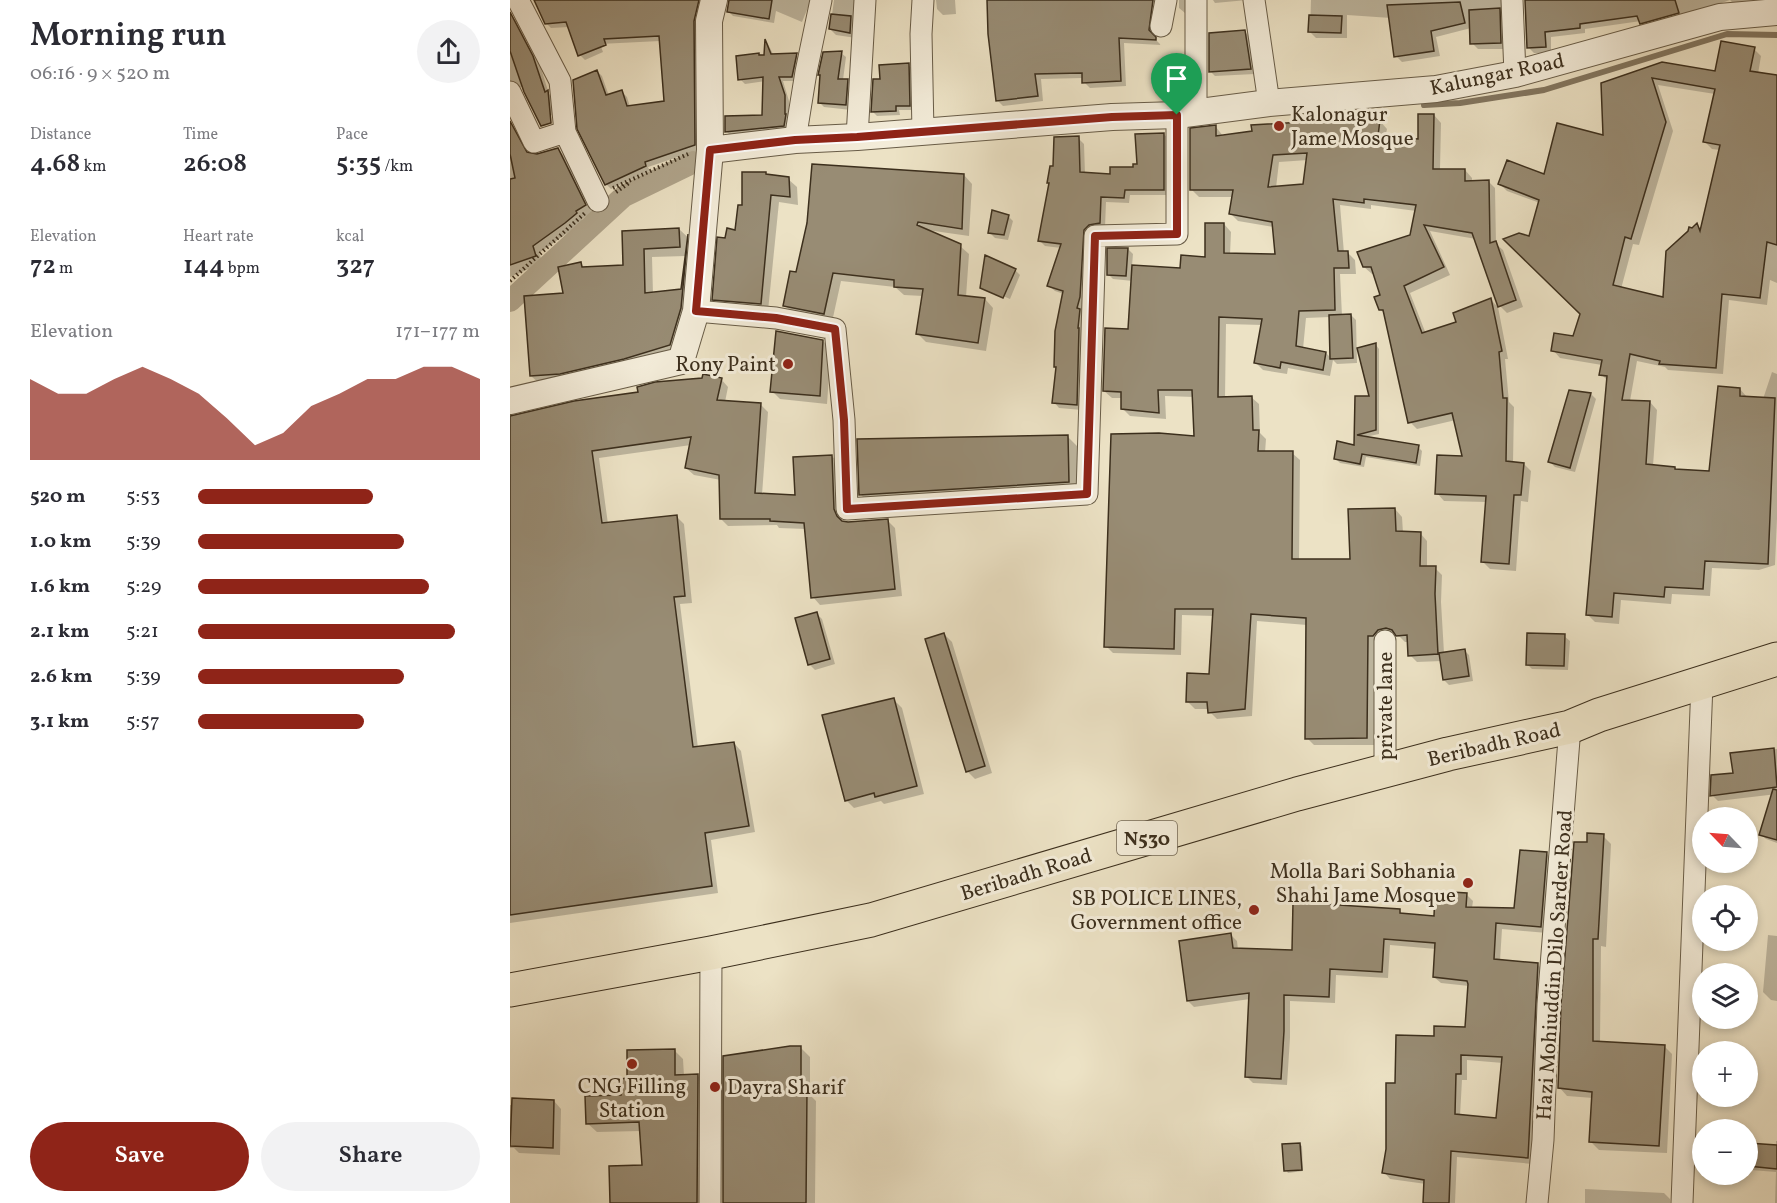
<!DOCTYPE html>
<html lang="en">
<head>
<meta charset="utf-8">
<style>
  :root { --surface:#fff; --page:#f2f2f3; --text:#2b2b33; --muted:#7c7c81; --accent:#8f2418 }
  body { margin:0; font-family:Vollkorn,serif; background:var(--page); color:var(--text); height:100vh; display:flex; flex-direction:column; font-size:22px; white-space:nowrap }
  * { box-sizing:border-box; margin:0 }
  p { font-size:20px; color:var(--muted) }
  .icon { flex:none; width:33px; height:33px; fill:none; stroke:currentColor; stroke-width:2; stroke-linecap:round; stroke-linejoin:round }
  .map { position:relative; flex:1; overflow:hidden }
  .side { display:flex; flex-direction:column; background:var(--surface); width:510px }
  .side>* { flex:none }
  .needle { width:39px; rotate:295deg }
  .fabs { position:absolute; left:1182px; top:807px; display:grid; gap:12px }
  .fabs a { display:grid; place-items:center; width:66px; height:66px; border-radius:50%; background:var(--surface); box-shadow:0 3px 9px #0003; font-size:30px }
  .pin { position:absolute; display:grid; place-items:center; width:51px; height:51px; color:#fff; margin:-62px -26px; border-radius:50% 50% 50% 0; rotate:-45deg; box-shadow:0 0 6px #0007 }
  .pin .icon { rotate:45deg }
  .round { display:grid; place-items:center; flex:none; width:63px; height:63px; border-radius:32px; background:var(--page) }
  .head { display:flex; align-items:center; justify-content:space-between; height:102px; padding:0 30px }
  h1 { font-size:33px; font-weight:600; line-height:45px }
  .figures { display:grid; grid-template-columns:repeat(3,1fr); gap:9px; height:102px; padding:6px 30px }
  .figures div { display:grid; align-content:center }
  .figures b { font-size:26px; font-weight:600 }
  .figures small { font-size:16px; font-weight:400 }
  .figures p { font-size:16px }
  .chart { height:168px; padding:12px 30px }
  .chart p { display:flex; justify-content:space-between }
  .chart svg { width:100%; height:108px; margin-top:6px; fill:var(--accent); opacity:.7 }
  .action { display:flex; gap:12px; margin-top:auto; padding:12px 30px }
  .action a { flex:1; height:69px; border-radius:36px; background:var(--accent); color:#fff; font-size:24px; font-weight:600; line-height:69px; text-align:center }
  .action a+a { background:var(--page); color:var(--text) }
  ul { padding:0 30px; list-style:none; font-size:20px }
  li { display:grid; grid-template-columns:96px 72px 1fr; align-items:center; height:45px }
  li i { height:15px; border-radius:8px; background:var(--accent) }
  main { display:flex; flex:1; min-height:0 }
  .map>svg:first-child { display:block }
</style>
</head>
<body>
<main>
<section class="side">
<div class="head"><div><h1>Morning run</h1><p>06:16 · 9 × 520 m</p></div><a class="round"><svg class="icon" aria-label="share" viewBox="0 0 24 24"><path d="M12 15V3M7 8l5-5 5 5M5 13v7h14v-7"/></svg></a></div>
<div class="figures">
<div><p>Distance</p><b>4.68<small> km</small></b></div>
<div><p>Time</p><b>26:08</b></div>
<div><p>Pace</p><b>5:35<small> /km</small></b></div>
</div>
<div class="figures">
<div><p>Elevation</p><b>72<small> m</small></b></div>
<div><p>Heart rate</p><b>144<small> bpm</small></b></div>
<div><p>kcal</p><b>327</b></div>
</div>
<div class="chart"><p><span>Elevation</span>171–177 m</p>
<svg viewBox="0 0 160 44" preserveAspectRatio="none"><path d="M0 44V11L10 17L20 17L30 11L40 6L50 11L60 17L70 27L80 38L90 33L100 22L110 17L120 11L130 11L140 6L150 6L160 11V44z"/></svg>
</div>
<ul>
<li><b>520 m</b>5:53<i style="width:62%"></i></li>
<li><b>1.0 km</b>5:39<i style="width:73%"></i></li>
<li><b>1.6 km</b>5:29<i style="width:82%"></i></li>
<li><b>2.1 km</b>5:21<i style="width:91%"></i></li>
<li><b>2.6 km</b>5:39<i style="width:73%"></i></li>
<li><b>3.1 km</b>5:57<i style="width:59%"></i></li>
</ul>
<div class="action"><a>Save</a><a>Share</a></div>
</section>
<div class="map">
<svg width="1267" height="1203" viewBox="0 0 1267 1203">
  <rect width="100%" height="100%" fill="#ece2c5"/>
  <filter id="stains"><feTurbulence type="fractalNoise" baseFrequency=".00333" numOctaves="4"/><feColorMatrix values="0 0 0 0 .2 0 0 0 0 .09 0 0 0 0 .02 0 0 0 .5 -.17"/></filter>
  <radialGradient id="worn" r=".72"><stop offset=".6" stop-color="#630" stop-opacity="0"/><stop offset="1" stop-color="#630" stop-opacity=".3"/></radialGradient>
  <path fill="#0003" fill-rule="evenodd" d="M25 0H196L189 150 138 167 140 171 101 189 96 184 87 71 92 76 99 96 112 92 117 97 120 107 155 102 150 41 90 44 93 52 75 60 70 55 59 27 41 28 36 23Z
    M220 0H301L292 22 266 11 264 23 223 16 218 11Z
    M324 0H350L346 38 326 35 320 29Z
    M426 0H445L446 14 433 15 427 9Z
    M479 0H652L644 30V38L651 45 614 43 616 86 580 88 574 82 573 78 531 79 533 101 493 106 487 100Z
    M669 0H680L679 14 675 13 669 8Z
    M703 0H737L705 3Z
    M801 0H998L996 49H968L962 43 961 28 926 37 930 56 892 62 886 56 881 18 837 15V38H806L800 32Z
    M1016 0H1264L1226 6 1220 0 1137 29 1131 21 1075 29V33L1041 37V53H1024L1018 47Z
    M0 14 7 21 30 65 39 94 45 99 46 115 31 116 24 109 12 87H3L0 89Z
    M735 32 740 37 745 74 705 76 700 71Z
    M257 42 264 56 286 55 291 59 287 81H273L279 101V130L221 136 216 131 253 116 255 81 235 84 230 79 249 54 256 56Z
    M1244 49 1251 56 1248 74 1267 77V283L1260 280 1257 305 1219 300 1213 374 1158 370 1155 367 1127 361 1120 401 1140 402 1147 410 1143 466 1165 468 1167 470 1201 472 1230 389 1249 411 1262 372 1267 374V519L1265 565 1249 570 1202 568 1200 596 1162 594 1161 604 1111 600 1109 624 1085 622 1078 615 1098 381 1091 374 1092 365 1050 358 1043 350 1064 338 1072 313 1020 238 1030 203 997 191 990 184 1035 176 1094 137 1152 63 1206 72ZM1148 85 1205 94 1195 142 1202 149 1210 150 1192 230 1187 225 1182 230 1155 298 1111 289 1123 244 1129 245 1163 131Z
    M331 53 336 57 333 80H337L342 85 341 110 314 107 309 102Z
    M398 65 403 69V110H389L390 115 367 116 363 112 371 81Z
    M924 115 931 123 930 170H955L962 178V182L978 181 985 188 986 244 993 250 1013 307 997 313 990 306 966 239 920 231 940 275 900 293 916 334 948 323 981 300 988 307 998 359H995L999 402 1004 407 1003 463 1014 464 1021 471 1018 502 1011 501 1006 571 980 569 972 561 977 502 934 501 927 493 954 457 946 420 907 429 900 422 876 315 870 309 872 296 864 274H862L854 267 901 236 906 211 861 205V209L830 205 834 253H838L845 260 846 274H830L832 316 841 315 846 320 847 363 827 364 823 360 820 376 778 368 777 374 753 370 745 362 752 325 716 324 715 399 741 397 749 404 750 433 756 439 755 453H782L790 460 789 561H841L885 509 892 517 893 533H910L917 541V567L925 568 932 575 931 602 934 653 954 650 959 655 963 681 939 685 934 680 932 661 907 662 900 655 899 642H895L890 637 884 635 875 637 865 643 864 745H804L797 738V625L747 621 742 716 707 719 700 712 699 709H685L678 702 700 675 704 616 672 615 671 655 603 653 596 646 685 437 684 397 655 396 656 419 620 416 613 409V398H602L594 391 620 331 623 281 603 279 598 274 618 249 623 254 622 266 671 269 696 258 714 224 721 232 720 255 767 256 764 227 728 221 721 214 724 197H689L681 189 706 127 713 136 836 119 870 121 877 129 875 138 909 141ZM798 160 795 186 766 188 769 162ZM820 317 822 359 816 353 793 349 796 318Z
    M654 134 659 140V195H620L619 203 596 202 595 228 572 410 549 408 544 402 554 294 545 291 539 286 551 248 535 246 529 240 540 185 538 183 545 168 568 138 574 144 575 174 601 175 625 169Z
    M7 139 21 156 48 149 55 157 82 213 72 219 73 221 62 230 29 253 33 263 0 277V141Z
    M255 173 258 176 278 179 287 187 288 205 269 202 258 311 212 307 204 299 216 239 227 232 234 207Z
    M454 175 462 184 459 236 417 230 450 246 459 254 456 297 475 299 483 308 476 351 416 342 407 333 413 296 394 295 385 287 331 281 322 322 284 314 275 306 287 274Z
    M498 216 503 221 498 240 485 238 480 233Z
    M169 229 185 244 168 354 30 384 21 376 55 294 71 264 75 269 115 267 113 232ZM176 256 173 290 143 294 142 257Z
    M505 270 510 275 500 299 475 288V290L472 287Z
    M313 341 321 349 317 404 270 399 262 391Z
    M866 345 869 349V434L855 437 908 447 912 451 910 466 856 457 854 467 830 463 826 459 846 446V398H861Z
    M211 379 218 387 215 402 250 404 258 412 252 495 286 497 322 456 329 464 332 522 378 521 385 528 392 596 310 605 303 597 296 529 269 528 267 525 218 526 211 519V480L184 475 176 468 181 445 89 458 98 524 167 517 174 524 182 603 170 604 188 748 224 743 231 751 245 832 201 840 208 893 0 923V417Z
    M1065 392 1081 394 1086 399 1065 472 1045 467 1040 462Z
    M557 436 568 447 569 492 361 505 351 495Z
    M307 614 312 619 325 664 305 670 300 665 287 619Z
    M434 634 442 642 482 773 465 779 457 771Z
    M1054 636 1060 641 1058 670 1022 669 1017 664Z
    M384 700 392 708 414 794 374 804 371 801 344 808 336 800Z
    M1267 749V794L1208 801 1202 795 1225 774 1222 755Z
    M1257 812 1267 816V843L1256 839 1251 834Z
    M1093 836 1101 844 1096 947 1091 946 1090 1043 1154 1046 1162 1054 1157 1153 1089 1150 1081 1142 1083 1098 1057 1096 1049 1087Z
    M1037 854 1043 860 1037 933 992 929 990 961 1028 965 1034 971 1023 1164 947 1157 945 1203H915L916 1184 880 1179 874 1172 886 1084 925 1037 956 1028 959 986 931 983 924 977 926 949 880 945 878 978 826 975 825 1003 780 1001V1038L777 1085 743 1083 736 1076 740 999 684 1007 678 1001 721 935 727 941 728 950 783 951 889 910 893 914 925 917 956 894 963 901 962 908 1006 910ZM957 1060 993 1063 988 1120 950 1116 952 1080H957Z
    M1258 935 1267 936V1001L1261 1000 1253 992Z
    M291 1048 300 1057V1095L306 1101 305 1203H214Z
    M164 1050 173 1059 174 1076 187 1075 196 1084V1203H101L134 1167 131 1131 87 1132 77 1123 113 1096 119 1080Z
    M44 1101 51 1109 50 1155 9 1153 4 1148H0V1105Z
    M1266 1141H1267V1203H1265L1266 1172 1241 1170 1238 1166V1144L1266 1147Z
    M789 1144 792 1146 793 1171 778 1173 776 1170Z
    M1075 1189 1154 1193 1160 1199V1203H1075Z"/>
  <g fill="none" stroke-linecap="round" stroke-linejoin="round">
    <path stroke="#827660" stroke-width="6" d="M914 105 950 103 1034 90 1217 34 1267 35"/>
    <path stroke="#b0a58c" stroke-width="22" d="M0 301 114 196 184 162"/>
  </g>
  <path fill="#988c74" stroke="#3c2f1d" stroke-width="1.5" fill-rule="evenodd" d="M24 0H189L184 21 185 145 135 162 136 166 95 185 67 129 63 80 87 70 96 95 112 90 117 106 154 101 149 36 94 39 96 45 68 56 56 22 35 24Z
    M219 0H262L259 19 217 12Z
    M477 0H643L639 30 646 37V40L609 38 611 81 572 83V73L525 74 528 96 486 101 478 34Z
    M1015 0H1165L1169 13 1130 24 1127 16 1070 24V28L1035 32 1036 47 1017 48Z
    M950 2 955 23 921 31 924 51 884 57 877 5Z
    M990 8 991 43 960 44 959 10Z
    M0 12 23 56 35 92 38 90 41 123 31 126 14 92 0 51Z
    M321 14 341 16 340 33 319 29Z
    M799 15 832 16 831 33 798 32Z
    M735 30 741 69 699 72V33Z
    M255 39 261 54 287 53 282 77H269L275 95V114H276L274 126 215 132V116L252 115 253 77 228 80 226 56 249 53V55H254Z
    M1211 41 1245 47 1240 71 1267 75V245L1257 242 1250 298 1212 294 1206 368 1149 364 1150 361 1120 354 1112 400 1140 401 1136 464 1165 467V469L1199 471 1208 386 1230 388V396L1265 398 1258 564 1195 561 1193 589 1155 587 1154 597 1104 593 1102 617 1076 615 1097 376 1089 375 1092 360 1041 351 1044 333 1063 336 1070 314 993 239 1009 233 1019 236 1029 200 988 184 997 160 1034 174 1047 123 1093 135 1091 83 1152 62 1205 71ZM1142 78 1205 89 1193 142 1210 145 1190 231 1187 223 1182 228 1179 227 1178 231 1156 251 1153 297 1103 285 1115 237 1121 239 1156 122Z
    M332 51 328 79H338L336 105 308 103 310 75H308L313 52Z
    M399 63 400 106H386V111L361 112 363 79H370L369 65Z
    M820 113 834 117 835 115 870 120 868 136 908 139V114H924L923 169H955V181L979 180 980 243 986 241 1006 300 988 307 962 233 914 225 934 267 894 286 912 333 946 322 943 313 981 298 992 351 989 352 993 398H997L996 461 1014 463 1011 495H1004L999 564 971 562 976 496 925 494 927 455 952 456 942 413 898 423 873 310H869L864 297 870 295 861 267H853L847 252 900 235 906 205 854 199V203L823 199 828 251H838L839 268H824L825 310 789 311 786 346 816 352 813 370 771 362 770 368 744 363 752 319 709 317 708 397 742 396 743 430H749L748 451H783L782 559H840L838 509 885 508 886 531 911 532 910 566H926L925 594 928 654 898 656 897 635 886 636 882 630 876 628 868 630 863 636H858L857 738 795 739 796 618 741 614 735 709 698 713 697 702H676L677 673 699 674 703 609H665L664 649 594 647 601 434 649 433 684 436 682 390H648L649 413 611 409V392L593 391 595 328 618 329 622 265 670 268 671 255 695 257V223H714V253L765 254 762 222 719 214 723 190H680V128L706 125V136L742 131 741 125 809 121 811 114ZM797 153 793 184 758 187 763 155Z
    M0 121 17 152 27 154 48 148 76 205 66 211 67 213 55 223 23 246 26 256 0 265V179L5 178 0 154Z
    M654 133V190H615L614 198 591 197 590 223 579 225 574 230 570 297 567 308 570 309 568 328H569L567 405 542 403 546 367H544L545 331 553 291 537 286 551 244 528 241 539 183H537L540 166H543L544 137 569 136 570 172 600 174V167H623V164H627L625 134Z
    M302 164 454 174 452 229 408 222 407 225 451 244 448 295 475 298 468 343 406 334 413 289 384 287V280L323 273 314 314 273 306 280 271 286 272 297 223Z
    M232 172H256V174L279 177 280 197 261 195 251 304 202 300 207 237 215 238 217 228 225 230 228 205H232Z
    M482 210 499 215 494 235 478 233Z
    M169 228 170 247 134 249 135 293 171 289 178 234 171 308 160 345 114 359 50 374 20 376 14 296 53 293 48 267 71 262 72 267 113 265 112 231Z
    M597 248H618L616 276 597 275Z
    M475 255 506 269 493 298 470 288Z
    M841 314 843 358 820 359 819 315Z
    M266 331 313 340 310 396 260 392Z
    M866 343V430L847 435 909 445 906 463 852 454 850 464 824 459 827 441 844 445 845 396H859L847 348Z
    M193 374 212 378 207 400 251 403 245 493 285 495 283 457 322 455 324 509 327 516 332 521 338 522 378 519 385 589 301 598 294 523 260 521V519H210L209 475 175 468 181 437 82 451 92 523 167 515 175 596 164 597 183 747 224 742 239 826 195 833 202 886 0 915V416L64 401 128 392 127 387 145 382 192 378Z
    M1059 390 1081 393 1060 468 1038 462Z
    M558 435 559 482 349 495 347 439Z
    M307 612 320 659 298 665 285 618Z
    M434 633 475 766 456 772 415 639Z
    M1017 633 1055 634 1054 666 1016 665Z
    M955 649 959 676 933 680 929 653Z
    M384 698 407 786 365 797 364 793 335 801 312 715Z
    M1264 748 1267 787 1200 796 1201 775 1223 773 1220 753Z
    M1263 789 1267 790V840L1249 835Z
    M1077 833 1094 834 1088 939H1083V1041L1155 1045 1149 1146 1079 1142 1082 1092 1048 1088 1051 1005 1064 842H1077Z
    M1010 850 1037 852 1031 927 986 923 984 959 1028 963 1018 1158 941 1151 939 1203H913L914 1180 872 1173 876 1149V1083H885L886 1035 924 1036V1026L955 1027 958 984 957 981 923 977 925 943 874 939 872 972 820 969 819 997 774 995V1031L771 1079 735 1077 739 993 677 1001 669 941 721 933 723 948 782 950 783 902 890 909V913L924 916 925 891 957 893 956 907 1004 908ZM951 1055 992 1057 986 1118 945 1114 946 1074H951Z
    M280 1046H291V1090H297L296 1203H213V1056Z
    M165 1049V1075L188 1074 187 1203H100L99 1166 132 1165 129 1122 76 1124 75 1096 111 1095V1079L117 1078V1050Z
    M2 1098 44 1100 43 1148 0 1146Z
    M790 1143 792 1170 774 1171 772 1144Z
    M1238 1143 1267 1145V1169L1238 1166Z"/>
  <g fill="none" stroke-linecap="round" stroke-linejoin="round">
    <g stroke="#685c47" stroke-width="23">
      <path id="minor" d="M744 0 759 103
        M1002 0 1005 74
        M651 26 656 0
        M0 92 24 142 55 132 50 81 8 0
        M686 111V0
        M55 132 88 201
        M413 132 411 34 413 0
        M347 137 355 0
        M285 140 296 72 311 0
        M186 311 266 318 325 329 334 420 337 509 577 494 585 236 667 234V115
        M875 641V771
        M200 1203 201 953
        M1027 1203 1033 1140 1038 1004 1060 727
        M1172 1203 1192 683"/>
    </g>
    <g stroke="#685c47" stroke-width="28">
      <path id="tertiary" d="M200 150 285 140 347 137 602 117 667 115 759 103 926 89 1005 74 1210 17 1267 12
        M0 401 171 361 186 311 200 150 199 21 204 0"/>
    </g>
    <g stroke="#3c2f1d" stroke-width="35">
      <path id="trunk" d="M0 990 201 953 361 920 787 794 938 754 1060 727 1089 715 1267 659"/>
    </g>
    <path stroke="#3c2f1d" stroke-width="4" stroke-dasharray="1.5 3" stroke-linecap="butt" d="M103 188 178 154
      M106 192 119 183
      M0 281 75 213"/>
    <use href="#minor" stroke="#f3ecd9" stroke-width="21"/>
    <use href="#tertiary" stroke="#f3ecd9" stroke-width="26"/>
    <use href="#trunk" stroke="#ece2c5" stroke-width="33"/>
  </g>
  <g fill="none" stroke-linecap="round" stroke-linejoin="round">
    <g stroke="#fff" stroke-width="12">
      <path id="route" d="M667 115V234L585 236 577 494 337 509 334 420 325 329 266 318 186 311 200 150 285 140 347 137 602 117Z"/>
    </g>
    <use href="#route" stroke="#8f2418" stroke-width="8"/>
  </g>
  <g fill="#8f2418" stroke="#f3ecd9" stroke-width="2">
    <circle cx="769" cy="126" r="6"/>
    <circle cx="278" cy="364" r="6"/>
    <circle cx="958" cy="883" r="6"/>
    <circle cx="744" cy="910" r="6"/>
    <circle cx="122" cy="1064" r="6"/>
    <circle cx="205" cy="1087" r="6"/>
  </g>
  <g text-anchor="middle" stroke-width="6" stroke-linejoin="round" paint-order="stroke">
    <rect fill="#f3ecd9" stroke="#736855" stroke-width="1.5" x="607" y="821" width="60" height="34" rx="4.5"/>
    <g font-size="20" font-weight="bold" fill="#3c2f1d">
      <text x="637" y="845">N530</text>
    </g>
    <g font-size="21" fill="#3c2f1d" stroke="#f3ecd9">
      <text transform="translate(987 74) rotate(-12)" y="7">Kalungar Road</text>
      <text transform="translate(875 706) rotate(-90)" y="7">private lane</text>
      <text transform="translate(984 744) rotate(-13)" y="7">Beribadh Road</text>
      <text transform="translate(516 874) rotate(-17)" y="7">Beribadh Road</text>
      <text transform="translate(1044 965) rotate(-86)" y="7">Hazi Mohiuddin Dilo Sarder Road</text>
    </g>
    <g font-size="21" fill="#3c2f1d" stroke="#f3ecd9" text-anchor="end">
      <text x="781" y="121" text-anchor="start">Kalonagur<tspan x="781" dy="24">Jame Mosque</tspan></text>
      <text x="266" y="371">Rony Paint</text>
      <text x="946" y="878">Molla Bari Sobhania<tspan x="946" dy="24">Shahi Jame Mosque</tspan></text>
      <text x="732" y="905">SB POLICE LINES,<tspan x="732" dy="24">Government office</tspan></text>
      <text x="122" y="1093" text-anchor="middle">CNG Filling<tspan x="122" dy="24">Station</tspan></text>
      <text x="217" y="1094" text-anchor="start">Dayra Sharif</text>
    </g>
  </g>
  <rect width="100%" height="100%" filter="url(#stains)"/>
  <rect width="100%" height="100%" fill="url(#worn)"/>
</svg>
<div class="fabs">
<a><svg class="needle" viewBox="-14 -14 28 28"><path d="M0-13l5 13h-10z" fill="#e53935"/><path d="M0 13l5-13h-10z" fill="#7c7c81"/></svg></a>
<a><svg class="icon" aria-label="locate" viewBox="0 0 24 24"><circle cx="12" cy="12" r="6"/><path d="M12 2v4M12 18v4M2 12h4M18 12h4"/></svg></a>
<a><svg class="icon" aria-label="layers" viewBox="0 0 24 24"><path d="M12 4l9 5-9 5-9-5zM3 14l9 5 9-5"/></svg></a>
<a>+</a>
<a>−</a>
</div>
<div class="pin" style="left:667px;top:115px;background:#1e9e55"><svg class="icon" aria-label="arrive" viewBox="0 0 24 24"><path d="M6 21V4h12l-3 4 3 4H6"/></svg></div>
</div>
</main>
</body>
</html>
